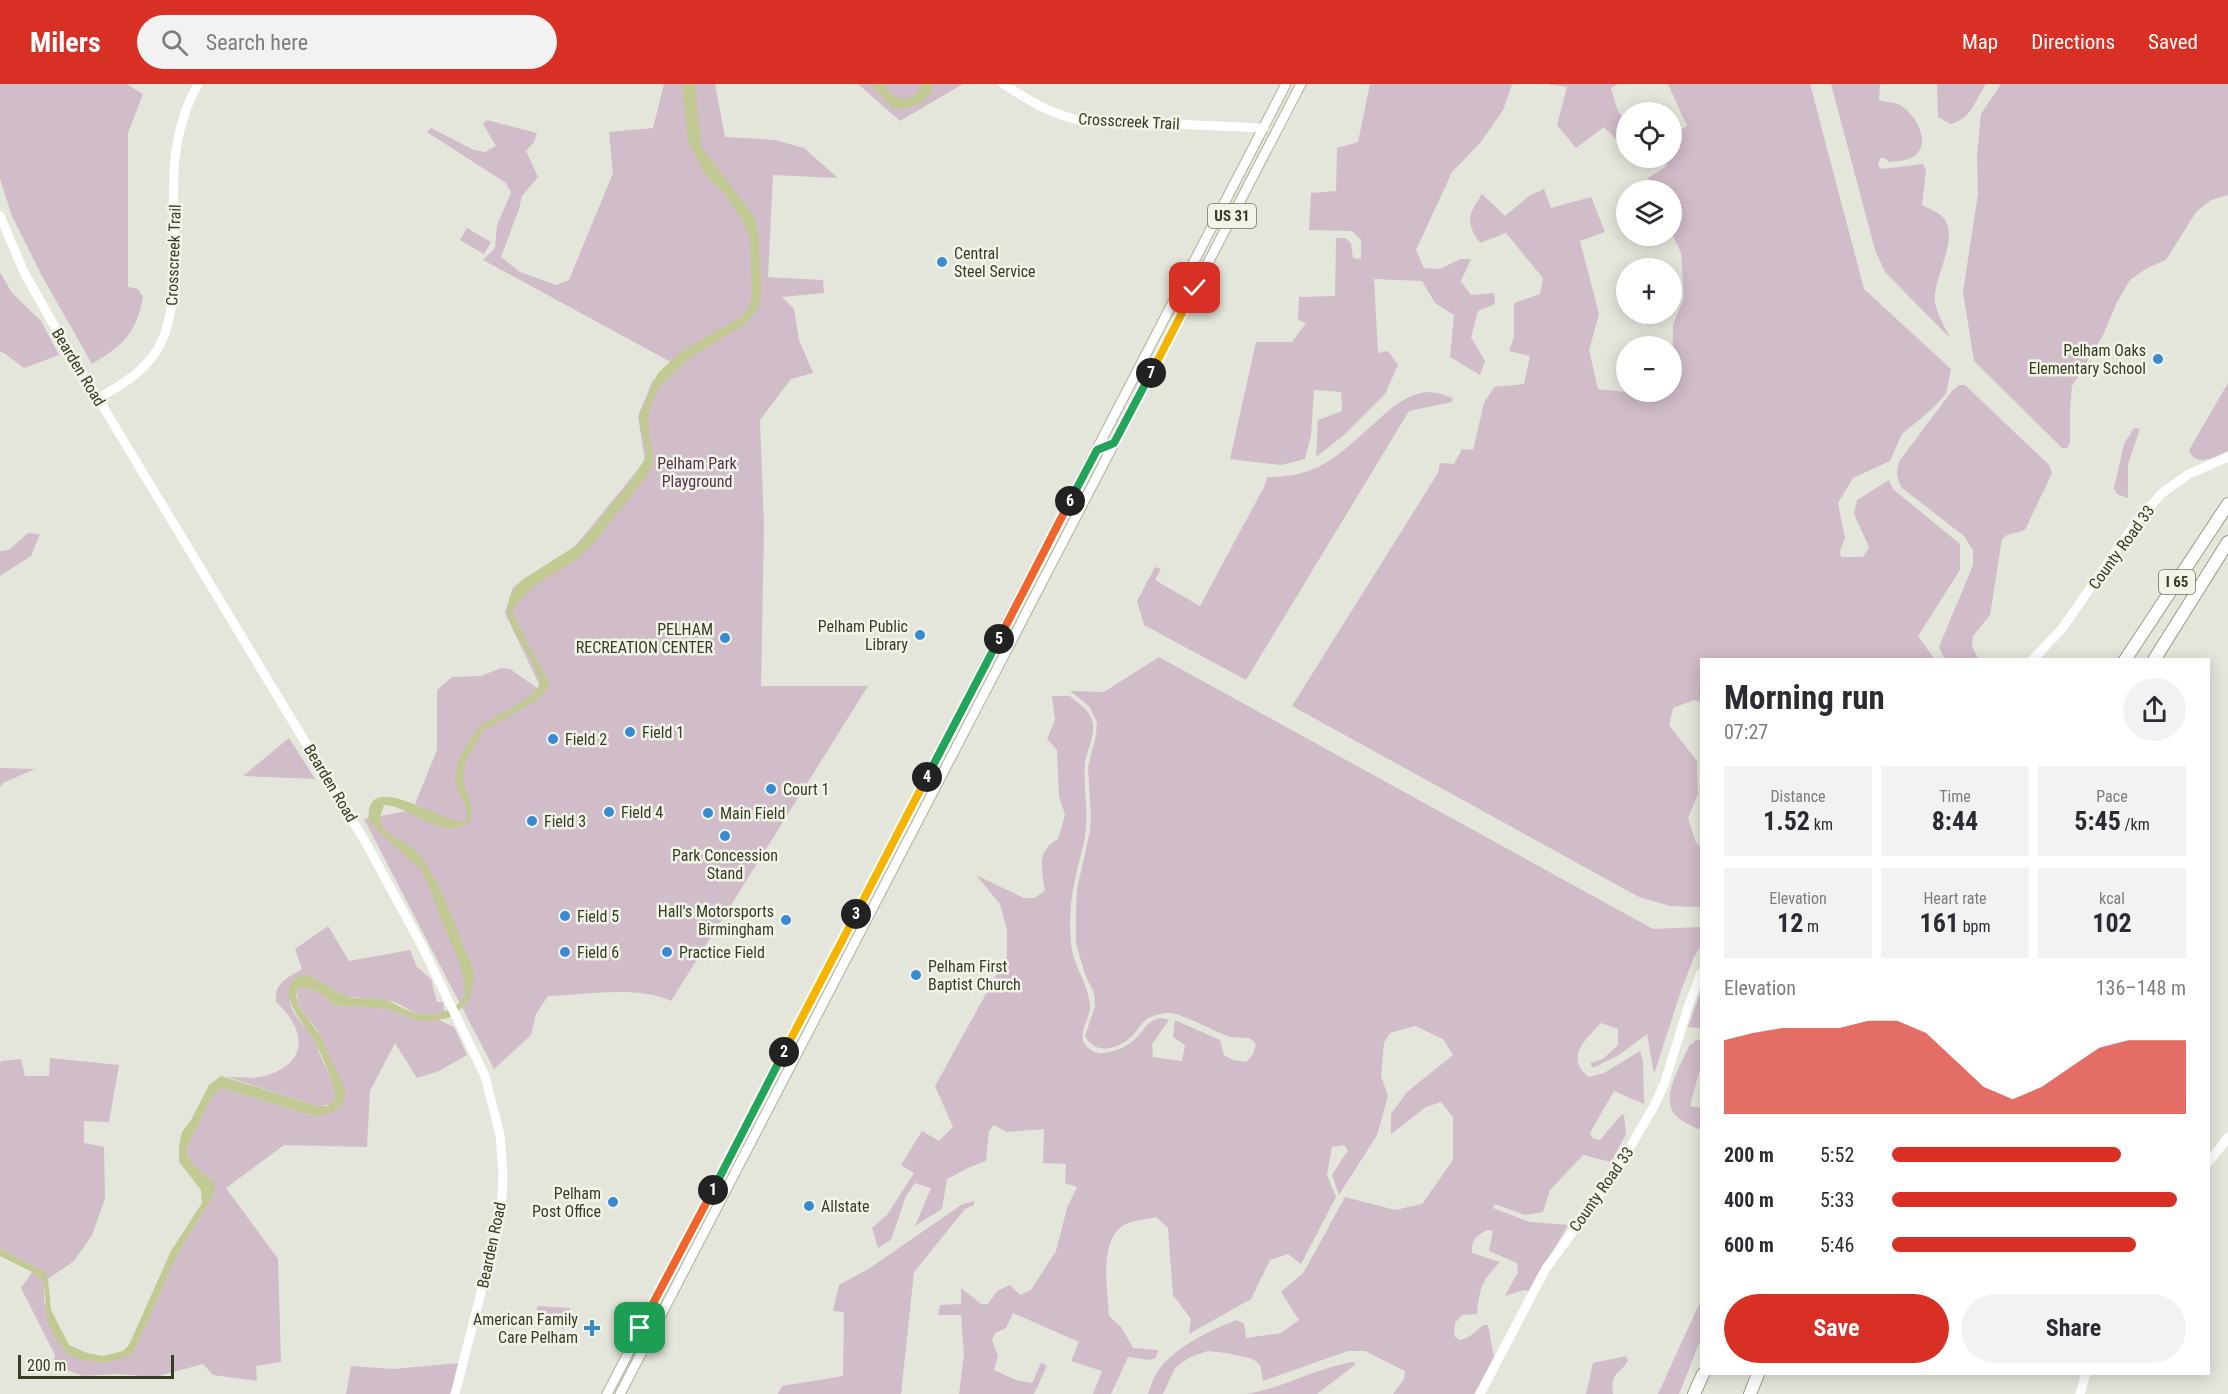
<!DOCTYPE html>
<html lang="en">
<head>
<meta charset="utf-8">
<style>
  :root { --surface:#fff; --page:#f2f2f3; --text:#2b2b33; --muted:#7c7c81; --accent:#d93025 }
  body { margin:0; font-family:"Roboto Condensed",sans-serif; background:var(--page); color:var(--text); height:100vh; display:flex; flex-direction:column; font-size:22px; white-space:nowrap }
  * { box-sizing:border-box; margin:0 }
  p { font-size:20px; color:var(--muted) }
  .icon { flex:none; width:33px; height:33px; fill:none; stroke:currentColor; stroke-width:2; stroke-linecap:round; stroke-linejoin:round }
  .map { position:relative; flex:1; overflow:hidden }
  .side { position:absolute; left:1700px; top:574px; width:510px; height:717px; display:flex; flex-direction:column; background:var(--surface); border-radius:0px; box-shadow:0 3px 15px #0003 }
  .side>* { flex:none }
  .buttons { position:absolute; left:1616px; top:18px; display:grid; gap:12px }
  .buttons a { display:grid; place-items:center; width:66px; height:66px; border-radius:50%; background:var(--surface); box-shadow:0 3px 15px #0003; font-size:30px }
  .scale { position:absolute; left:18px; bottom:15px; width:156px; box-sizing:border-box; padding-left:6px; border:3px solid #373d24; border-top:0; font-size:16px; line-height:21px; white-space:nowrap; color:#373d24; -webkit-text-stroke:4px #f2f4ea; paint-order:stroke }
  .pin { position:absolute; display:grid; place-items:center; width:51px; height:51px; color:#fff; margin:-26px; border-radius:12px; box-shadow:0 3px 9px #0006 }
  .km { position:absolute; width:30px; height:30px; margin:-15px; border-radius:50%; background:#222; color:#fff; font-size:16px; line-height:30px; text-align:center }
  .round { display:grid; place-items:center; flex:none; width:63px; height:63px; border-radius:32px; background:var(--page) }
  .head { display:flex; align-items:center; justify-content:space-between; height:102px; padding:0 24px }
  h1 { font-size:33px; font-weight:700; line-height:45px }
  .stats { display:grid; grid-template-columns:repeat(3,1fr); gap:9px; height:102px; padding:6px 24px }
  .stats div { display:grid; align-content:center; border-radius:0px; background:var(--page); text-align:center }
  .stats b { font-size:26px; font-weight:700 }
  .stats small { font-size:16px; font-weight:400 }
  .stats p { font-size:16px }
  .chart { height:168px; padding:12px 24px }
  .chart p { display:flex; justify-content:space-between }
  .chart svg { width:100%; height:108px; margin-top:6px; fill:var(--accent); opacity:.7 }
  .action { display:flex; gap:12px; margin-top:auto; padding:12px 24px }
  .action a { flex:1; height:69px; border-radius:36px; background:var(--accent); color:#fff; font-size:24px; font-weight:700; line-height:69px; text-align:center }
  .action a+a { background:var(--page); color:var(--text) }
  ul { padding:0 24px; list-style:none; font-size:20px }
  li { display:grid; grid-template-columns:96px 72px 1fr; align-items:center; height:45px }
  li i { height:15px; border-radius:8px; background:var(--accent) }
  header { display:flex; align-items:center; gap:36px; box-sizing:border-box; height:84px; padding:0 30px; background:var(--accent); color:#fff }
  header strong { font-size:28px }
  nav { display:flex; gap:33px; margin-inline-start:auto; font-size:21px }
  .search { width:420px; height:54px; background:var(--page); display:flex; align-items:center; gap:15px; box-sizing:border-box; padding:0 21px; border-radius:33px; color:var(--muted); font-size:22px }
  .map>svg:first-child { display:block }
</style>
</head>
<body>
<header>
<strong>Milers</strong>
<div class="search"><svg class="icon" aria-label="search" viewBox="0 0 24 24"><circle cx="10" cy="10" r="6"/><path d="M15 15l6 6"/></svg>Search here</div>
<nav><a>Map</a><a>Directions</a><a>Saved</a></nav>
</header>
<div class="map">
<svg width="2228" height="1310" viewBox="0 0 2228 1310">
  <rect width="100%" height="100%" fill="#e4e6db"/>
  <path fill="#d1bcc9" d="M0 0H126L143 10 128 49V203L138 205 143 213C136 250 123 261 92 280L41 190 12 132 0 95Z
    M664 0H715L725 53 775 56 804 64 838 94 773 91 768 193 823 196 824 209 782 213 794 225 799 256 813 289 791 295 760 336 764 443 761 602H868L671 917C637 901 586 911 548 912L536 930 531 951 494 985 364 735 423 724 415 720 437 666V606L452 593 481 592 501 584 510 585 537 604 540 602 505 529 513 503 572 466 645 377 638 332 653 296 678 282 483 176 495 164 497 141 511 109 506 99 427 48 431 44 474 66 485 68 496 62 483 40 487 36 537 49 534 58 526 67 538 93 522 112 519 125 501 173 520 188 556 201 569 196 613 89 609 48 653 44Z
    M858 0H963L900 37Z
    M1370 0H1512L1503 26 1481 58 1452 88 1416 166 1424 184 1440 185 1460 175H1471L1461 197 1471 211 1494 209 1495 220 1478 227 1471 253 1485 277 1480 291 1450 273 1454 231 1435 219 1422 197 1374 195 1378 269 1388 267 1398 281 1385 310 1344 351 1316 373 1318 336 1342 327 1341 308 1314 306 1311 352 1305 375 1281 381 1230 375 1256 258H1292L1306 239 1298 236 1299 213 1335 212 1336 154H1345L1351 159 1353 174 1361 175V156L1352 147 1309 146 1311 109 1336 107 1337 64 1358 58Z
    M1547 0H1618L1611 4 1617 25 1626 39V54L1619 58 1604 43 1576 64 1557 41 1567 3Z
    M1668 0H1810L1864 205 1951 285 1946 310 1932 325 1902 350 1890 377 1853 394 1838 419 1845 454 1840 467 1841 473H1863L1869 463 1854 430 1857 416 1889 396 1893 405 1960 460V486L1918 552 1935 576H1701V618L1694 616 1673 624 1669 641 1697 677 1698 710 1688 734 1696 759 1701 763V823L1670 822 1639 813 1292 622 1438 389 1440 379 1454 380 1462 365 1473 366 1484 319 1494 303 1524 300 1530 272 1509 267 1514 253V219L1540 210 1543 194 1506 149 1480 159C1465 138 1468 131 1482 110L1505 132 1529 112 1544 105 1551 124 1591 113 1605 148 1580 157 1599 230 1589 266 1598 305 1626 308H1671L1672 306 1673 241 1684 214 1681 169 1671 147V106H1653L1648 94 1667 82 1666 74H1671V51L1687 42Z
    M1831 0H1880L1879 16C1885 18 1892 18 1898 20 1913 27 1932 56 1916 71 1909 77 1898 77 1889 78L1885 74H1880L1878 81 1881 85 1923 80 1926 86 1922 121C1927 124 1934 126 1939 130 1965 148 1931 195 1935 219 1937 230 1945 243 1950 254L1885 188 1875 166Z
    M1937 0H1986C1975 16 1972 35 1950 40L1938 33Z
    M2001 0H2228V111L2211 116 2196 128 2166 176 2147 184 2130 196 2117 218 2103 251 2072 302 2070 325V358L2067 364H2062L1974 277 1963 208 1978 110 1977 73 1981 30Z
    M467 144 491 158 484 170 460 156Z
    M0 188 12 209 41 237 59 271 24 284 4 269 0 268Z
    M2228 299V367C2215 372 2196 385 2189 366Z
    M1959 301H1965L2049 381 2052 389 2025 446 2007 451 2002 455 1990 531 1973 552 1972 562 1979 576H1945L1939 563 1973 481V466L1964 452 1902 404C1896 394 1896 387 1900 376L1952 307Z
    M1425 308 1438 309 1453 314 1452 318 1409 327 1246 596 1144 541 1137 517 1155 483 1161 485 1155 496 1200 522 1265 401 1267 393C1321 394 1341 368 1378 336 1393 322 1405 312 1425 308Z
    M2134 344 2140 345 2128 380V414L2117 410 2114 404 2124 360Z
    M28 449 40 450 31 472 0 492V467L9 466Z
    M1159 573 1653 845 1701 843V861L1694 873 1681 907 1654 990 1647 950 1619 971 1593 984 1590 979 1603 975 1618 961V945L1601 939C1586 955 1564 974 1589 993L1604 989 1640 967 1643 977 1644 1020 1614 1007 1590 1049 1592 1054 1600 1056 1622 1030 1624 1031 1626 1050 1611 1078 1583 1071 1550 1106 1543 1128 1525 1131 1495 1120 1493 1124 1530 1138 1568 1141 1530 1207 1524 1206 1505 1212 1518 1188 1517 1179 1489 1167 1493 1147 1487 1146C1476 1152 1471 1156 1472 1169L1500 1178C1481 1198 1480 1203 1477 1230L1462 1231 1455 1239 1454 1252 1460 1256 1469 1253 1483 1241H1488L1494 1273 1474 1310H1393L1404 1295 1405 1287 1365 1267H1348L1263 1297 1260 1281 1253 1275 1226 1269 1208 1267 1190 1273 1175 1284 1163 1310H1148C1151 1302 1154 1291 1160 1284 1177 1262 1212 1245 1237 1236L1244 1240 1246 1254 1281 1249 1299 1236 1281 1208 1304 1188 1345 1113 1395 1126 1422 1120 1453 1076V1033L1441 1018 1426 1023 1391 1050V1030L1407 1008 1453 971 1443 955 1415 942 1390 949 1384 959 1381 992 1388 1012 1377 1051 1339 1111 1332 1091 1348 1066 1344 1061 1332 1063 1327 1091 1336 1113 1301 1180 1288 1170 1270 1176 1251 1215 1189 1250 1191 1235 1173 1211 1168 1144 1156 1133C1147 1135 1133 1136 1124 1141 1098 1156 1108 1207 1109 1232L1121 1243 1133 1264 1158 1266 1156 1274 1149 1276 1128 1273 1111 1310H1093L1102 1287 1071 1277 1079 1258 1013 1229 1006 1244 995 1249 992 1256 998 1272 994 1286 1016 1296 1032 1299 1041 1279 1047 1282 1034 1310H959L964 1271 961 1231H938L940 1221 961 1220V1204L981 1220H988L997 1207 1010 1201 1020 1211 1031 1206 1056 1167 1067 1124 1077 1103 1065 1099 1066 1080 1043 1079 1044 1045 1007 1048 994 1041 989 1047 986 1077 970 1083 947 1095 942 1125 915 1142 931 1104 915 1099 906 1112 891 1156 878 1164 872 1144 887 1131 914 1089 901 1081 922 1047 939 1057 953 1043 935 1002 1007 872V846L1000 820 976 791 1024 814H1034L1045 807C1042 786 1036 766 1058 755L1065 731 1059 712 1057 666 1047 655 1055 636 1052 612H1070C1078 619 1091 627 1093 639 1095 652 1087 666 1085 679 1083 700 1088 722 1086 743 1085 762 1077 782 1074 801 1070 819 1069 841 1071 860 1073 881 1088 899 1090 921 1091 937 1072 953 1091 966 1102 974 1123 965 1133 957 1144 948 1151 928 1169 936L1152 960 1153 973 1182 977 1185 961 1173 953 1175 936 1220 956 1224 971 1233 976 1246 978 1253 970 1256 961C1250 949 1238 956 1227 952 1213 946 1184 931 1171 929 1164 929 1154 931 1148 934 1141 939 1138 946 1132 952 1119 965 1095 972 1085 952L1095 922 1094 909 1085 890 1076 860V825L1077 805 1090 747 1091 732 1088 683 1096 651 1097 639 1089 622 1070 607 1104 608Z
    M289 654 315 695 243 692Z
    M0 684 35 685 3 699 0 703Z
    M328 842 349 877 410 866 417 883 431 895 437 918H443L444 928 428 932 417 930 395 918 345 912 313 893 290 902C289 909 289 918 292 925 297 936 308 945 314 956 317 961 318 968 321 973 328 990 353 1022 317 1022L227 993C238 993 254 995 265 992 310 979 306 945 276 918 275 898 286 895 302 885L295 865Z
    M299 903 319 908 334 921 388 925 416 936H439L454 943 467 971 439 987 417 994 395 959 370 1007 367 1063 284 1061 226 1104 278 1175 281 1278 256 1282 257 1297 213 1291 203 1280 155 1293 117 1290 83 1292 53 1281 55 1271 21 1204 32 1188 41 1195 44 1201V1217L68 1271 104 1279 136 1263 179 1167 214 1110 211 1095C199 1087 188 1079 187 1064L212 1012 222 1004 315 1032 341 1022C335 999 330 975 321 953 313 934 291 927 299 903Z
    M1701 907V941L1700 944 1688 943Z
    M1696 956H1701V981L1690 1022 1701 1024V1046C1694 1043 1686 1040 1680 1035 1656 1019 1681 982 1689 962Z
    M50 974 119 981 109 1038 84 1037V1059L104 1063 105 1115 92 1151 74 1177 48 1195 45 1188 0 1165V980L1 977 21 975 25 992H49Z
    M974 1117V1121L965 1125 914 1188 901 1310H778L782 1302 843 1292 844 1228 833 1227 839 1201 870 1184 961 1121Z
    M1701 1216V1255L1679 1310H1658Z
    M537 1222 570 1224V1228L566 1235 569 1240 563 1245 548 1232 537 1230Z
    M1626 1272 1628 1276C1621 1291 1610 1286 1613 1310H1586L1593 1279Z
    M1352 1278 1356 1280 1317 1310H1247C1283 1304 1316 1284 1352 1278Z
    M459 1279 451 1310H346L351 1282 393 1285Z"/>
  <path fill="#c2c993" d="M682 0H695L701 63 754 132 758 146 761 204 759 224 745 240 690 274 659 303 652 318 648 335 649 352 653 370 652 382 644 396 591 462 576 476 534 502 515 521 513 531 549 598 546 607 534 618 483 647 465 678 463 698 472 724 470 739C464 741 457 744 451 744 427 744 407 722 384 721L379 736C384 752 407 756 417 768 441 796 457 848 472 882L475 892 468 919 448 934 432 937 416 936 388 925 334 921 319 908 299 903 296 912 299 923 320 951 345 1006C348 1024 330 1031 315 1032L222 1004 212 1012 187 1064C188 1085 205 1086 215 1101L214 1110 179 1167 136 1263 129 1272 104 1279 80 1275 68 1271 55 1254 47 1236 44 1201 41 1195 32 1188 0 1172V1165L45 1188 48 1195 51 1226 69 1261 87 1269 103 1272 123 1267 129 1261 171 1167 202 1119 201 1106 179 1078V1062L182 1048 191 1036 209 1001 221 992 317 1022H327L335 1015C337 1003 320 967 313 955 305 941 272 906 299 892 310 886 333 907 344 911 354 916 369 913 380 915 392 917 399 923 410 927 429 936 450 928 464 915L465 902 460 881 423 788 369 738C362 679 445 743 466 737 471 713 447 708 458 679 462 671 473 648 480 643 495 630 534 617 540 599 534 562 484 533 522 496L580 459 631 397 646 373 647 368 640 343V330L658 289 679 269 741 233 748 225 752 212 750 152 741 134 726 112 704 89 688 57Z
    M871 0H884L894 13 902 15 914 13 923 0H933C931 19 908 27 892 24Z"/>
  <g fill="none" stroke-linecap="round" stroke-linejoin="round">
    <g stroke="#adb29a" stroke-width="11">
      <path id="primary" d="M607 1310 1286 0
        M620 1310 1301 0"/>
    </g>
    <g stroke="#979d82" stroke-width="14">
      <path id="highway" d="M2125 576 2228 420
        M2154 576 2228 458
        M1694 1310 1703 1290
        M1750 1310 1758 1290"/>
    </g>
    <path stroke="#fff" stroke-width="9" d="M1003 0C1028 15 1051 31 1080 36L1264 44
      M0 132 24 188 52 238 366 759 423 864 485 992 500 1051 503 1090 502 1113 496 1150 455 1310
      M99 314C118 303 139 291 153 272 188 225 168 132 175 74 178 48 185 23 198 0
      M2032 576 2061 546 2135 440 2162 409 2189 390 2228 373
      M2208 1079 2228 1053
      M1480 1310 1545 1186 1617 1086 1654 1022 1664 1001 1688 923 1701 889
      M2080 1310 2086 1290"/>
    <use href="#primary" stroke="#fff" stroke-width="9"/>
    <use href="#highway" stroke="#fff" stroke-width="12"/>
  </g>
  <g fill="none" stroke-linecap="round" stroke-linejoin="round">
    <g stroke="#fff" stroke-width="12">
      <path id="split-1" d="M640 1244 713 1106"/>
    </g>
    <g stroke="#fff" stroke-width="12">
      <path id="split-2" d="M713 1106 784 968"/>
    </g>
    <g stroke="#fff" stroke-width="12">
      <path id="split-3" d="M784 968 856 830"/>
    </g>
    <g stroke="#fff" stroke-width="12">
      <path id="split-4" d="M856 830 927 693"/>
    </g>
    <g stroke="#fff" stroke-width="12">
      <path id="split-5" d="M927 693 999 555"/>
    </g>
    <g stroke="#fff" stroke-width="12">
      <path id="split-6" d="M999 555 1070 417"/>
    </g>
    <g stroke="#fff" stroke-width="12">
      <path id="split-7" d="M1070 417 1097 366 1114 359 1151 289"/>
    </g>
    <g stroke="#fff" stroke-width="12">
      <path id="split-8" d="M1151 289 1195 204"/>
    </g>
    <use href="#split-1" stroke="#f0652b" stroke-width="8"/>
    <use href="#split-2" stroke="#22a559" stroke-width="8"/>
    <use href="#split-3" stroke="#f5b400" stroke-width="8"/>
    <use href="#split-4" stroke="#f5b400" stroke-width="8"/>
    <use href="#split-5" stroke="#22a559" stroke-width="8"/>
    <use href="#split-6" stroke="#f0652b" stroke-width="8"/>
    <use href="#split-7" stroke="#22a559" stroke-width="8"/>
    <use href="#split-8" stroke="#f5b400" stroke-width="8"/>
  </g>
  <g fill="#388bd3" stroke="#f2f4ea" stroke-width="2">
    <circle cx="942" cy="178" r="6"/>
    <circle cx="2158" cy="275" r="6"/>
    <circle cx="920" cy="551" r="6"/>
    <circle cx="725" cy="554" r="6"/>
    <circle cx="630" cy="648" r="6"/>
    <circle cx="553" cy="655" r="6"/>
    <circle cx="771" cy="705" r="6"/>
    <circle cx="609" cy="728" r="6"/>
    <circle cx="708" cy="729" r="6"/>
    <circle cx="532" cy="737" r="6"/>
    <circle cx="725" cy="752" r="6"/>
    <circle cx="565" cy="832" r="6"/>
    <circle cx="786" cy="836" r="6"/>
    <circle cx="565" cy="868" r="6"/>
    <circle cx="667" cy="868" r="6"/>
    <circle cx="916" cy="891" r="6"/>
    <circle cx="613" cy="1118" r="6"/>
    <circle cx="809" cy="1122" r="6"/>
    <path d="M589 1235h6v6h6v6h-6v6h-6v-6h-6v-6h6z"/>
  </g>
  <g text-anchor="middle" stroke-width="5" stroke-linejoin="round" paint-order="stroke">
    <g fill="#f2f4ea" stroke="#6f745f" stroke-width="1.5">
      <rect x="1208" y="120" width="48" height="24" rx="4.5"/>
      <rect x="2159" y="486" width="36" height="24" rx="4.5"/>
    </g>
    <g font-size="15" font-weight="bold" fill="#373d24">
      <text x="1232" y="137">US 31</text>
      <text x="2177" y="503">I 65</text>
    </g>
    <g font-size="16" fill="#373d24" stroke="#f2f4ea">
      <text transform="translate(1129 37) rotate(3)" y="6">Crosscreek Trail</text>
      <text transform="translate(173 171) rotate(-88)" y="6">Crosscreek Trail</text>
      <text transform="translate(79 283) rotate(59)" y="6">Bearden Road</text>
      <text transform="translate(2121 463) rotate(-54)" y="6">County Road 33</text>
      <text transform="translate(331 699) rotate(59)" y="6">Bearden Road</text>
      <text transform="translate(1601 1105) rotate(-55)" y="6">County Road 33</text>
      <text transform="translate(491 1161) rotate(-78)" y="6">Bearden Road</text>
    </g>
    <g font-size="16" fill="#373d24" stroke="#f2f4ea" text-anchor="start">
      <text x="954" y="175">Central<tspan x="954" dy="18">Steel Service</tspan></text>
      <text x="2146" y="272" text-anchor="end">Pelham Oaks<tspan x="2146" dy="18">Elementary School</tspan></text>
      <text x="908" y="548" text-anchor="end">Pelham Public<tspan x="908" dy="18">Library</tspan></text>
      <text x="713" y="551" text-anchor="end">PELHAM<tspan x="713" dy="18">RECREATION CENTER</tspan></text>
      <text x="642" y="654">Field 1</text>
      <text x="565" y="661">Field 2</text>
      <text x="783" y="711">Court 1</text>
      <text x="621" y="734">Field 4</text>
      <text x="720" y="735">Main Field</text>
      <text x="544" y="743">Field 3</text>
      <text x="725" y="777" text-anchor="middle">Park Concession<tspan x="725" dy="18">Stand</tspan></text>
      <text x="774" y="833" text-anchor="end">Hall's Motorsports<tspan x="774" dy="18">Birmingham</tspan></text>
      <text x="577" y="838">Field 5</text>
      <text x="577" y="874">Field 6</text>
      <text x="679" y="874">Practice Field</text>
      <text x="928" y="888">Pelham First<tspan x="928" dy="18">Baptist Church</tspan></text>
      <text x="601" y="1115" text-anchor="end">Pelham<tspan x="601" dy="18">Post Office</tspan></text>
      <text x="821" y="1128">Allstate</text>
      <text x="578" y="1241" text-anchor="end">American Family<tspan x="578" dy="18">Care Pelham</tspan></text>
    </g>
    <g font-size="16" fill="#593148" stroke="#f2f4ea">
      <text x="697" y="385">Pelham Park<tspan x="697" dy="18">Playground</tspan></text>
    </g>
  </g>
</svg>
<div class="buttons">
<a><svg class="icon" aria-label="locate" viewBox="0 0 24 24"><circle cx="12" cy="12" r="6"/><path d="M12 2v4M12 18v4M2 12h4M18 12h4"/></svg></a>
<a><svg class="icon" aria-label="layers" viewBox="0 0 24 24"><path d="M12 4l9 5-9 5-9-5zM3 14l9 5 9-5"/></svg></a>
<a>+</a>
<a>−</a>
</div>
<div class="scale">200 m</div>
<div class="pin" style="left:640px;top:1244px;background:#1e9e55"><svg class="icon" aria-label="arrive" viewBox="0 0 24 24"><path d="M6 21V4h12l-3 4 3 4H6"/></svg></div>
<div class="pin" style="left:1195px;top:204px;background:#d93025"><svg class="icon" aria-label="check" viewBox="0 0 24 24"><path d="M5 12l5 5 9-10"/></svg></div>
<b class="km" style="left:713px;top:1106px">1</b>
<b class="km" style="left:784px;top:968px">2</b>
<b class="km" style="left:856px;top:830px">3</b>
<b class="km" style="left:927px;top:693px">4</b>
<b class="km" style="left:999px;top:555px">5</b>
<b class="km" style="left:1070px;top:417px">6</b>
<b class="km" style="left:1151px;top:289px">7</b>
<section class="side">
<div class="head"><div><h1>Morning run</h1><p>07:27</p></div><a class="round"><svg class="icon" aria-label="share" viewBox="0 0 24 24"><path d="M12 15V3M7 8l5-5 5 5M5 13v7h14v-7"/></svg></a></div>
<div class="stats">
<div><p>Distance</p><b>1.52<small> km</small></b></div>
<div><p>Time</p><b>8:44</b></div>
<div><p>Pace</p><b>5:45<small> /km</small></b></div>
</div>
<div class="stats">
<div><p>Elevation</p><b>12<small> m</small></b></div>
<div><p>Heart rate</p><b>161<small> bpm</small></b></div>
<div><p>kcal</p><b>102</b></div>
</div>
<div class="chart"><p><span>Elevation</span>136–148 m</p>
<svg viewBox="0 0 160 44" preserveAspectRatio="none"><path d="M0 44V14L10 11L20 9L30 9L40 9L50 6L60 6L70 11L80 22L90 33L100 38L110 33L120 25L130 17L140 14L150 14L160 14V44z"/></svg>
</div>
<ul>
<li><b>200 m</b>5:52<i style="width:78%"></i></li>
<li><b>400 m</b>5:33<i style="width:97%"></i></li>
<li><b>600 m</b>5:46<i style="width:83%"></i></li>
</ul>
<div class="action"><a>Save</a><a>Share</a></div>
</section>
</div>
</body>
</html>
